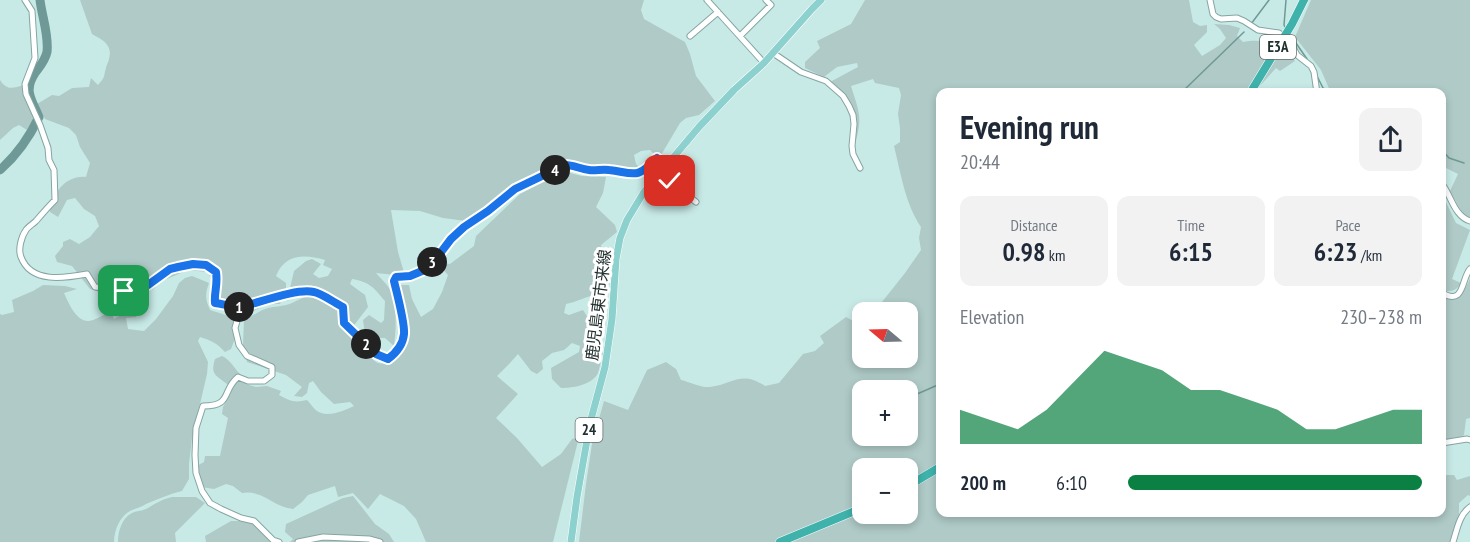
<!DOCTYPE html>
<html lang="en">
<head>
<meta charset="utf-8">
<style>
  :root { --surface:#fff; --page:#f2f2f3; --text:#1f2937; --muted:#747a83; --accent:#0b8043 }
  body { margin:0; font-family:"PT Sans Narrow","Noto Sans JP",sans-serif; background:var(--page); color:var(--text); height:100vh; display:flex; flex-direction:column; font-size:22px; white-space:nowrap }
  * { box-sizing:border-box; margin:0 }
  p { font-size:20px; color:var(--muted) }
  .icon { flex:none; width:33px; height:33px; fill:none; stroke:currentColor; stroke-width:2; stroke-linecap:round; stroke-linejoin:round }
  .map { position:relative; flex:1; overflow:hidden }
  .side { position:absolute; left:936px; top:88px; width:510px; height:429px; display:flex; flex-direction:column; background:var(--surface); border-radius:12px; box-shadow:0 3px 9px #0003 }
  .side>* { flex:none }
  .needle { width:39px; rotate:289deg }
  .tools { position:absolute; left:852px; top:302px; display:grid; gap:12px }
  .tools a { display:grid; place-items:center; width:66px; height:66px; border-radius:12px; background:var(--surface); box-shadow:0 3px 9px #0003; font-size:30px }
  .pin { position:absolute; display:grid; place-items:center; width:51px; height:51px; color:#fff; margin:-26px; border-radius:12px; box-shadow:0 3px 9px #0006 }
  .km { position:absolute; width:30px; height:30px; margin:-15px; border-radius:50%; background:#222; color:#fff; font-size:16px; line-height:30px; text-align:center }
  .round { display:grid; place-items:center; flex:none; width:63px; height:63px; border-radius:12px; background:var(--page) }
  .overview { display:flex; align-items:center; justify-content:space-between; height:102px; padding:0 24px }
  h1 { font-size:33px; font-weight:700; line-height:45px }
  .metrics { display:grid; grid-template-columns:repeat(3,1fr); gap:9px; height:102px; padding:6px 24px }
  .metrics div { display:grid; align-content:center; border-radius:12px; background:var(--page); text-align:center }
  .metrics b { font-size:26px; font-weight:700 }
  .metrics small { font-size:16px; font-weight:400 }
  .metrics p { font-size:16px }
  .chart { height:168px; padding:12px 24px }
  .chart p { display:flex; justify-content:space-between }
  .chart svg { width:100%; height:108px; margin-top:6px; fill:var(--accent); opacity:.7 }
  ul { padding:0 24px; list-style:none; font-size:20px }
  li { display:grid; grid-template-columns:96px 72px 1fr; align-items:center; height:45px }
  li i { height:15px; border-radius:8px; background:var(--accent) }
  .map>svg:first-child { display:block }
</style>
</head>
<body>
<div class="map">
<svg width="1470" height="542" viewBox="0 0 1470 542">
  <rect width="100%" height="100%" fill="#c8eae7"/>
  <path fill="#afcac7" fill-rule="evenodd" d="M80 0H644L641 10 644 19 685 42 690 54 696 76 715 101 699 115 686 118 680 123 661 155 656 156 650 150 641 151 634 155 636 164 641 169H625L611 166 594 167 574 163 565 162 520 182 502 197 466 221 443 218 420 211 391 210 398 252 405 276 376 273C380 278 386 283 389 288 398 303 396 330 394 346L385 338H377L373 347 366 343 363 320 369 315 381 323 384 320 385 301C374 288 370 282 352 279L350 284 365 295 368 307 352 328 344 320 346 309 343 303 311 293 301 294 287 301 294 271 306 261 312 259 321 264 313 274 319 278 328 276 332 269 323 265 325 260C304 254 285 254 276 276L286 283V288L280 304C275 304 270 304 265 305 260 307 256 310 251 312 238 317 219 312 210 300 214 289 215 282 207 272L188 270 162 281 152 290 130 291 116 295 103 293 90 289 72 266 57 262 55 256 63 246V242L70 239 79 244 90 237 99 226 95 216 84 209 75 198 67 200 58 217 50 212C52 193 66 175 86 177L90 163 80 147 76 135 69 128 45 119 37 104 52 95 59 96 72 88 89 87 91 78 98 85C106 76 103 78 106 68 106 66 109 61 109 59 113 45 103 40 92 34Z
    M865 0H1189L1193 22 1200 26 1207 25V32L1194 45 1202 56 1220 45 1226 38 1220 29 1214 24 1229 25 1240 28 1237 36 1243 42C1256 39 1275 41 1286 49 1290 52 1292 57 1295 61L1280 71 1276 68 1258 88 1270 93H940V513H1442V471L1445 475H1454L1457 480 1470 476V496L1468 495 1459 503V515L1450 542H579L586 484 592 444 604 401 628 410 647 370 666 362 676 369 681 380C690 382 701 388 710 387 733 384 741 370 765 386L779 383 803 354 815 351 824 343 820 336 846 317 862 326V357H908V312H874L905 273 921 250 919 238 921 227C905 203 901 174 894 146L900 142V128L898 114 901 95 899 88 875 83 873 79 851 86C859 112 863 117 855 144L857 125 854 115 830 82 858 67 857 63 837 67 824 77 805 68V62L820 48 817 41 851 24ZM862 390H908V435H862ZM862 468H908V513H862Z
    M1311 0H1470V220L1464 216 1450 191 1458 174 1442 166V93H1331L1321 70 1295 37Z
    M0 80C7 91 13 88 24 85L37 117 36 126 27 130 19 125 13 128 0 140Z
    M570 173 582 176 606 177 603 193 596 207 615 225 617 232 601 245 606 276 610 284 601 288 597 295C586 296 577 302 566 304L564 313 569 315 583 310 592 324 590 335 591 340 587 346 603 353C601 359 600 367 598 373 592 385 573 388 561 388L552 379 551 368 579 352 580 346 572 343 564 350 552 353 542 361 543 369 537 374 531 371 518 354 510 363 497 376 518 394 496 418 517 438 542 467 561 454 572 439 579 437 553 542H426L416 519 404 506 380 494 368 509 353 493 338 497 335 486 308 495 302 502 293 509C288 508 283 507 279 505 267 499 256 490 242 493L233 486 226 484 214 489 201 487 195 467 204 462 205 456H220L228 418 222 414 223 407 227 399V384C216 375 210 375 215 359L222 356C231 360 235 370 242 376V380L246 384 256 387 267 386 281 391 279 395C290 401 294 403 307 400 310 403 313 408 317 411 327 418 344 411 354 406L350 402 334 404 321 392 313 381 309 383 307 393 302 397 294 396 302 387 286 375 247 362 243 346 244 319C252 317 257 312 265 309 273 306 283 307 292 303 300 300 305 295 314 296 320 296 335 301 339 307 341 311 340 317 341 321 344 328 372 361 378 363 381 364 384 363 387 363 393 358 399 353 403 346 411 331 403 301 399 285H409L412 299 421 317 433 309 442 292 448 275 440 266 444 263 450 264 474 246 476 236 520 194 551 178 562 174Z
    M1442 194 1456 223 1470 230 1452 279 1461 283C1456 292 1451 291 1442 291Z
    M192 276 209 283C205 294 205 299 210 310L235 318 237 333 231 349 225 352C217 343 210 340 200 337L198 341 208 362 207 374 192 438 189 464V479L182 491C170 494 158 499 146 504 141 507 137 508 132 510 120 515 114 530 114 542H0V314L2 315 14 312 12 300 33 291 43 285 65 286 77 289 64 293C69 304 78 326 93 320 99 318 104 314 111 312L114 319 123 314 124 308 101 300 124 301 136 298 139 310 136 317 126 318 128 329 144 331 156 319 173 296 179 283 185 278Z
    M1470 278V418L1466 419 1464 435 1457 440 1442 442V297C1457 301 1465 292 1470 278Z
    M353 496 375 524 389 534 394 542H290L293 539 285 532 286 524 343 498Z
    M172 497H196L205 503 175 533 176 542H118C118 531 122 518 132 513 136 511 141 511 146 509 155 504 162 499 172 497Z
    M231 521H254L269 537 280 542H206L205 536Z"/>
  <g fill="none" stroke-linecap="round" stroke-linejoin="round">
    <path stroke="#6f9996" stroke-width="1.5" d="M1251 24 1269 0
      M1285 27 1284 25 1286 0
      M1289 33 1307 59
      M1317 76 1323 88 1331 93
      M1178 93 1184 90 1244 32
      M1442 150 1449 158 1464 163
      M908 398 940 384"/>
    <path stroke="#6f9996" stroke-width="9" d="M0 170C17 155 29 138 39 117 32 100 23 91 35 73 40 66 45 61 47 52 49 35 42 17 40 0"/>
    <g stroke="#85a5a3" stroke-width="7">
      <path id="minor" d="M25 0 32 11 35 58 25 84 26 94 40 125 48 148 49 160 54 170 55 200C48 207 42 214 36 221 33 224 28 227 26 230 21 237 18 250 21 257 31 284 65 278 87 274L95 287C102 287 108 290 114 291 123 293 138 288 147 285 155 282 162 274 171 269 185 261 203 263 216 272 218 285 214 292 215 303 224 304 235 308 244 306 261 302 298 288 314 292 322 293 335 303 343 307L344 323 376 354 388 359C396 353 403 344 404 335 405 323 397 294 394 281L396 277 410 276 422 271 435 259 451 239 464 227 488 211 515 189 559 168 565 165H572L589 170 605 169 638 173 647 169 657 158 662 162 660 173 696 202
        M707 0 764 63
        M1210 0 1213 14 1216 17 1221 19 1237 18 1244 21 1258 30 1279 33 1290 41 1297 55 1311 66 1314 72 1317 93
        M690 36 718 12
        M740 36 771 5 766 0
        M773 53 801 72 826 81 843 96 849 106 853 115 854 124 852 146 853 154 860 168
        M1442 184C1451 195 1454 216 1470 221
        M1442 293C1465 306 1461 279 1470 269
        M241 307 235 328 239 345 247 356 272 367V375L264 381H248L238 377C221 391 233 406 203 406L196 428 195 455 196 473 202 491 210 503 221 509 241 518 254 521 273 540 279 542
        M1442 443 1467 439 1470 440
        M298 542 323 537 369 539 380 542
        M1453 542C1457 530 1459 515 1470 507"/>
    </g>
    <g stroke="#fff" stroke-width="8">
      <path id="major" d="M571 542 577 497 590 423 605 367 612 319 616 259 620 238 627 220 644 192 699 127 734 90 764 63 812 9 821 0"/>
    </g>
    <g stroke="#fff" stroke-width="9">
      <path id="highway" d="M908 486 940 467
        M780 542 862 508"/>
    </g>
    <use href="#minor" stroke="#fff" stroke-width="5"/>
    <use href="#major" stroke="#8cd1cd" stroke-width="7"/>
    <use href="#highway" stroke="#3fb2ac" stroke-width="8"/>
    <g stroke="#fff" stroke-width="9" stroke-linecap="butt">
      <path id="highway-bridge" d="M1250 93 1292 24 1304 0"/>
    </g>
    <use href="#highway-bridge" stroke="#3fb2ac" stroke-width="8"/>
  </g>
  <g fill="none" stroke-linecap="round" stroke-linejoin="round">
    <g stroke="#fff" stroke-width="12">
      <path id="route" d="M124 291 148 285 170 269 178 267 193 264 206 265 216 272C218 285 214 292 215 303 224 304 235 308 244 306 261 302 297 288 314 292 321 293 335 303 343 307L344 323 376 354 388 359C396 353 403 344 404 334 405 323 397 294 394 281L396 277 410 276 422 271 435 260 451 239 464 227 488 211 515 189 565 165C574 165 580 169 589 170 595 171 602 169 609 170 634 173 637 180 657 158L662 162 660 173 670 181"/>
    </g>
    <use href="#route" stroke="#1a73e8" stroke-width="8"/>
  </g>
  <g text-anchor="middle" stroke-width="6" stroke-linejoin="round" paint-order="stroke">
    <g fill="#fff" stroke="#656e6d" stroke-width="1.5">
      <rect x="1260" y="35" width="36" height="24" rx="4.5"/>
      <rect x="575.5" y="418" width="27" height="24" rx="4.5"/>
    </g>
    <g font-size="15" font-weight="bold" fill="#23302f">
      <text x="1278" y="52">E3A</text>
      <text x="589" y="435">24</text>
    </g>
    <g font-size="16" fill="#23302f" stroke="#fff">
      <text transform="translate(598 305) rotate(-83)" y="6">鹿児島東市来線</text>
    </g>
  </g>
</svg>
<div class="tools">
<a><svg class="needle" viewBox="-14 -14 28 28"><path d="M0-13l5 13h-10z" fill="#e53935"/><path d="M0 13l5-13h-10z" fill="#747a83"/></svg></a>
<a>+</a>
<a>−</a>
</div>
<div class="pin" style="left:124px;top:291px;background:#1e9e55"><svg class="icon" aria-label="arrive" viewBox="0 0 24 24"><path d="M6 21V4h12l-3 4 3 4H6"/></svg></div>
<div class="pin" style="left:670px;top:181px;background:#d93025"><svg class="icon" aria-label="check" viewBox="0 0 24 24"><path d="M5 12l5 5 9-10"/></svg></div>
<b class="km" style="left:239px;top:307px">1</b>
<b class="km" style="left:366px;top:344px">2</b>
<b class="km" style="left:432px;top:262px">3</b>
<b class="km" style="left:555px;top:170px">4</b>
<section class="side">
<div class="overview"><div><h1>Evening run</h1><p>20:44</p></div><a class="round"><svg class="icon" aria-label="share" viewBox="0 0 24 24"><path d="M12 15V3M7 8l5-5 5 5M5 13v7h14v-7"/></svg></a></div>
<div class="metrics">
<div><p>Distance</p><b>0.98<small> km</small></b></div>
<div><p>Time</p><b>6:15</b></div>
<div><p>Pace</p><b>6:23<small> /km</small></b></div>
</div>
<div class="chart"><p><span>Elevation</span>230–238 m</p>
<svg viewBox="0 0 160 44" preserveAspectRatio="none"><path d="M0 44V30L10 34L20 38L30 30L40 18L50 6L60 10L70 14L80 22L90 22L100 26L110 30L120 38L130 38L140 34L150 30L160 30V44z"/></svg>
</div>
<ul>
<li><b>200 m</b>6:10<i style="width:100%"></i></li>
</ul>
</section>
</div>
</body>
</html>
